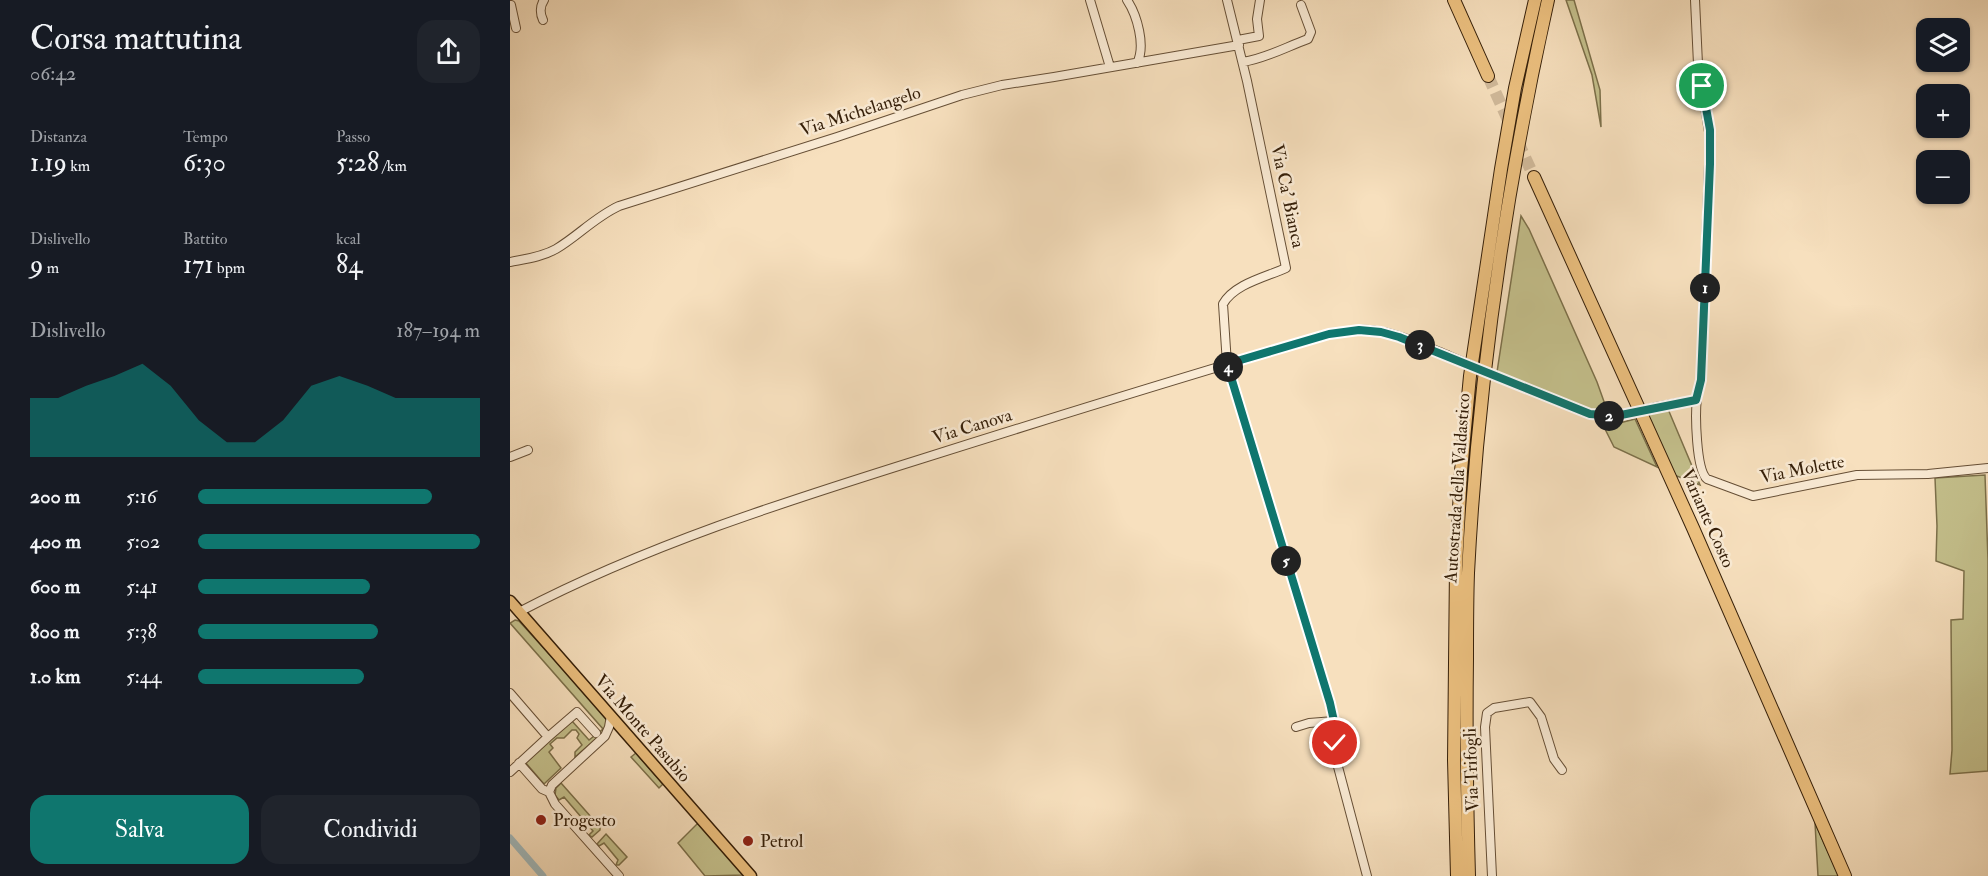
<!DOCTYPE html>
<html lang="it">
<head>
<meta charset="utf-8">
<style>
  :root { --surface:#171b24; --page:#20242c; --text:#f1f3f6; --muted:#9ea1a6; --accent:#0f766e }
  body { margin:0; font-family:"IM FELL Double Pica",serif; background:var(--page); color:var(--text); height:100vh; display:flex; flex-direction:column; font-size:22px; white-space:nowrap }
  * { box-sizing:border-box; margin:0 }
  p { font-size:20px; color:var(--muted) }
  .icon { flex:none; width:33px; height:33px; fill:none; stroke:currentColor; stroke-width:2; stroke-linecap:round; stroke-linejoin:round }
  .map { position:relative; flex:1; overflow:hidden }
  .side { display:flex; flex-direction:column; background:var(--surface); width:510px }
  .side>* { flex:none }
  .tools { position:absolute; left:1406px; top:18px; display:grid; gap:12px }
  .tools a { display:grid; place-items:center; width:54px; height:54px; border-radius:12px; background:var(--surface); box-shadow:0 2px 4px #0004; font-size:30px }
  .pin { position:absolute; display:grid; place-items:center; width:51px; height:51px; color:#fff; margin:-26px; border:3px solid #fff; border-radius:50%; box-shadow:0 2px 6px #0007 }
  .km { position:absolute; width:30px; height:30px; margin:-15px; border-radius:50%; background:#222; color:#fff; font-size:16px; line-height:30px; text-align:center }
  .round { display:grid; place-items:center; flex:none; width:63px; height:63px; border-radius:18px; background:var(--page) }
  .headline { display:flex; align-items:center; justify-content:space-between; height:102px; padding:0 30px }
  h1 { font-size:33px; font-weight:600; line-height:45px }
  .stats { display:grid; grid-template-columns:repeat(3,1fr); gap:9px; height:102px; padding:6px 30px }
  .stats div { display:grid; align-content:center }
  .stats b { font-size:26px; font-weight:600 }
  .stats small { font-size:16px; font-weight:400 }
  .stats p { font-size:16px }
  .chart { height:168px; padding:12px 30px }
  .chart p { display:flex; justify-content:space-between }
  .chart svg { width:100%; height:108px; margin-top:6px; fill:var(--accent); opacity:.7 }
  .action { display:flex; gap:12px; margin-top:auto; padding:12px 30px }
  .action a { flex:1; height:69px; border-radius:18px; background:var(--accent); color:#fff; font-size:24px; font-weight:600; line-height:69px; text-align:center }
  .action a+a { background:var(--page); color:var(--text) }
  ul { padding:0 30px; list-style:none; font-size:20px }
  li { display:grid; grid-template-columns:96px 72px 1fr; align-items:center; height:45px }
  li i { height:15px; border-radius:8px; background:var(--accent) }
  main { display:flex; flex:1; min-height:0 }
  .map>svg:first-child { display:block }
</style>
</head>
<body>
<main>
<section class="side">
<div class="headline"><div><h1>Corsa mattutina</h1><p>06:42</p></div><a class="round"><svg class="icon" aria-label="share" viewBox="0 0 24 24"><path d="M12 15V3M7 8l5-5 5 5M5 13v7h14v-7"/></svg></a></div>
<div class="stats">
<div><p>Distanza</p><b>1.19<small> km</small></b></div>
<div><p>Tempo</p><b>6:30</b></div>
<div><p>Passo</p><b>5:28<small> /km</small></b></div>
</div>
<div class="stats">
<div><p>Dislivello</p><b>9<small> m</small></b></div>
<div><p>Battito</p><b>171<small> bpm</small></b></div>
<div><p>kcal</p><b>84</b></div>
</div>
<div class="chart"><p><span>Dislivello</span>187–194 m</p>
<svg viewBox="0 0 160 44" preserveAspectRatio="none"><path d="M0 44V20L10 20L20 15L30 11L40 6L50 15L60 29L70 38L80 38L90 29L100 15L110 11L120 15L130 20L140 20L150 20L160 20V44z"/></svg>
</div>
<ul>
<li><b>200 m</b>5:16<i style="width:83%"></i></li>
<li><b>400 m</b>5:02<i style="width:100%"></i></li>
<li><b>600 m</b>5:41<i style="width:61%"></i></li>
<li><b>800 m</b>5:38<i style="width:64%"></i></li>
<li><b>1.0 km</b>5:44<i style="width:59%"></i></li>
</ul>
<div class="action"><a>Salva</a><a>Condividi</a></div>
</section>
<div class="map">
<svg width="1478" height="876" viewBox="0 0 1478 876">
  <rect width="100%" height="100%" fill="#f7e0be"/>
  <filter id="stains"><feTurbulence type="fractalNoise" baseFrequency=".00333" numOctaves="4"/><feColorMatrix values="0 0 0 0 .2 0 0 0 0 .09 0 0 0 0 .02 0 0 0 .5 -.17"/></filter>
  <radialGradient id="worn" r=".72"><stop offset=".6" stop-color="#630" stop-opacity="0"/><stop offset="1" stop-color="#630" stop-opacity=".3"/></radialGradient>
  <path fill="#c4c08c" stroke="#7c704a" stroke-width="1.5" d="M1056 0H1064L1090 90 1091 127 1082 75Z
    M1011 216 1019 229 1087 382 1097 410 1090 412 1079 410 987 372Z
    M1158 409 1190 485 1164 475 1138 415Z
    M1125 419 1147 467 1104 447 1094 427Z
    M1475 475 1478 560V771L1440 774 1442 750 1441 620 1453 619 1454 571 1426 561 1427 526 1425 478Z
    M5 620 9 621 97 717 95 731 65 757V752L72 745 67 738 69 734 66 730H62L54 738H47L40 744 43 748 39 752 51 768 34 784 15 762 62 721 79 740 93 729 0 623Z
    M126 753 153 784 149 788 121 757Z
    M51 783 90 827V830L82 837 79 835 83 831 54 797 49 800 45 795 46 788Z
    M188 823 234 875 195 876 168 843Z
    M1305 823 1329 876H1308Z
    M96 834 117 857 109 865H106L108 860 94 843 89 846 87 844Z"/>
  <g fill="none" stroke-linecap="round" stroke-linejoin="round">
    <path stroke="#a2babd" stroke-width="7" d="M0 838 33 876"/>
    <path stroke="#d0b99a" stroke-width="12" stroke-dasharray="12 6" stroke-linecap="butt" d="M978 76 1024 177"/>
    <g stroke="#664f36" stroke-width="10">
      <path id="minor" d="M580 0 600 67
        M617 0C627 15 636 46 627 63
        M717 0 737 81 776 268C756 277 724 284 713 304L717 364 820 703 824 721V752L827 763 857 876
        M1185 0 1188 64 1200 138 1191 379C1190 386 1188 392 1187 398 1185 414 1186 470 1197 479L1243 496 1347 475 1418 474 1478 468
        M1 5 6 28
        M33 20C30 14 30 6 34 0
        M728 40 749 36 747 19 750 0
        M733 62C757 58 776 47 798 39L801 32 791 5
        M0 262C15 259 32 257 46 249 68 236 85 217 109 206L327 137 452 95 492 85 544 77 729 45
        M993 379 1080 414 1092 416 1117 414
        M1146 407 1186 400
        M0 457 18 450
        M9 612C137 545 274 502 411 459 547 416 683 374 819 334 828 333 838 331 847 330 878 328 909 344 937 355
        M0 693 38 737 0 772
        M101 716 99 727 95 736 42 785 39 792 45 804 109 876
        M786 727 799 723 824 721
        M38 737 67 712 86 733
        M9 763 32 789 39 792
        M982 876 975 727 977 713 984 708 1020 702 1031 717 1044 759 1052 770"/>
    </g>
    <g stroke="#351f09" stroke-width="13">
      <path id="major" d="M0 601 241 876"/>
    </g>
    <g stroke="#351f09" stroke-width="14">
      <path id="highway" d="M944 0 978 76
        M1024 177 1183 528 1335 876
        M947 876 944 760 946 566 951 471 960 376 991 169 1005 88 1025 0
        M959 876C957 804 956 731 957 659 957 630 957 601 958 573 968 380 996 188 1038 0"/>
    </g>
    <use href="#minor" stroke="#faebd5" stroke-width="8"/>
    <use href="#major" stroke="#ecc07f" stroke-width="10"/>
    <use href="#highway" stroke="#ecc07f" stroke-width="12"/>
    <g stroke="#664f36" stroke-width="10" stroke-linecap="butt">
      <path id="minor-bridge" d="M937 355 993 379
        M1117 414 1146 407"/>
    </g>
    <use href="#minor-bridge" stroke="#faebd5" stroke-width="8"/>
  </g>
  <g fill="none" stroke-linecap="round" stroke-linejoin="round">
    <g stroke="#fff" stroke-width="12">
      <path id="route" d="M825 743 824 721 820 703 717 364 819 334 849 330 871 332 889 337 1080 414 1106 416 1186 400 1191 380 1200 164V130L1192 86"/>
    </g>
    <use href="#route" stroke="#0f766e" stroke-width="8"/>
  </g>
  <g fill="#8f2418" stroke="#faebd5" stroke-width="2">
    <circle cx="31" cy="820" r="6"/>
    <circle cx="238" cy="841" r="6"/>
  </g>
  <g text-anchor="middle" stroke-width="5" stroke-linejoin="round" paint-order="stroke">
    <g font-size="18" fill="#351f09" stroke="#faebd5">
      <text transform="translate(350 111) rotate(-18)" y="6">Via Michelangelo</text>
      <text transform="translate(778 196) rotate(78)" y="6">Via Ca' Bianca</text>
      <text transform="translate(462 426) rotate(-17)" y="6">Via Canova</text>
      <text transform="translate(1292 469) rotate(-11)" y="6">Via Molette</text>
      <text transform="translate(947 488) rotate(-86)" y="6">Autostrada della Valdastico</text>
      <text transform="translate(1198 518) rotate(66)" y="6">Variante Costo</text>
      <text transform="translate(133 728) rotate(49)" y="6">Via Monte Pasubio</text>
      <text transform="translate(961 770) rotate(-92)" y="6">Via Trifogli</text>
    </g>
    <g font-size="18" fill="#351f09" stroke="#faebd5" text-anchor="start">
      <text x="43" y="826">Progesto</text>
      <text x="250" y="847">Petrol</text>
    </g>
  </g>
  <rect width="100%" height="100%" filter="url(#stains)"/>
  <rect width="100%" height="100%" fill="url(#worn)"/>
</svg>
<div class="tools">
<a><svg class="icon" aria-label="layers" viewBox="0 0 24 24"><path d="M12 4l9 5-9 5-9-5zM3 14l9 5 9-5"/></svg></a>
<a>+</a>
<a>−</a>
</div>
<div class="pin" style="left:1192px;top:86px;background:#1e9e55"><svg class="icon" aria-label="arrive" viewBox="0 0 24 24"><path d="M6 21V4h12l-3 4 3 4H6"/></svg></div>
<div class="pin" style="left:825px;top:743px;background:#d93025"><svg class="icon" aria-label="check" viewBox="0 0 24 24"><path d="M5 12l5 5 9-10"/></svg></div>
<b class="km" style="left:1195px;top:288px">1</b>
<b class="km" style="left:1099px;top:416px">2</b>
<b class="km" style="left:910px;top:345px">3</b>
<b class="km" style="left:718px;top:367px">4</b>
<b class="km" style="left:776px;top:561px">5</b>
</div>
</main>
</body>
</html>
